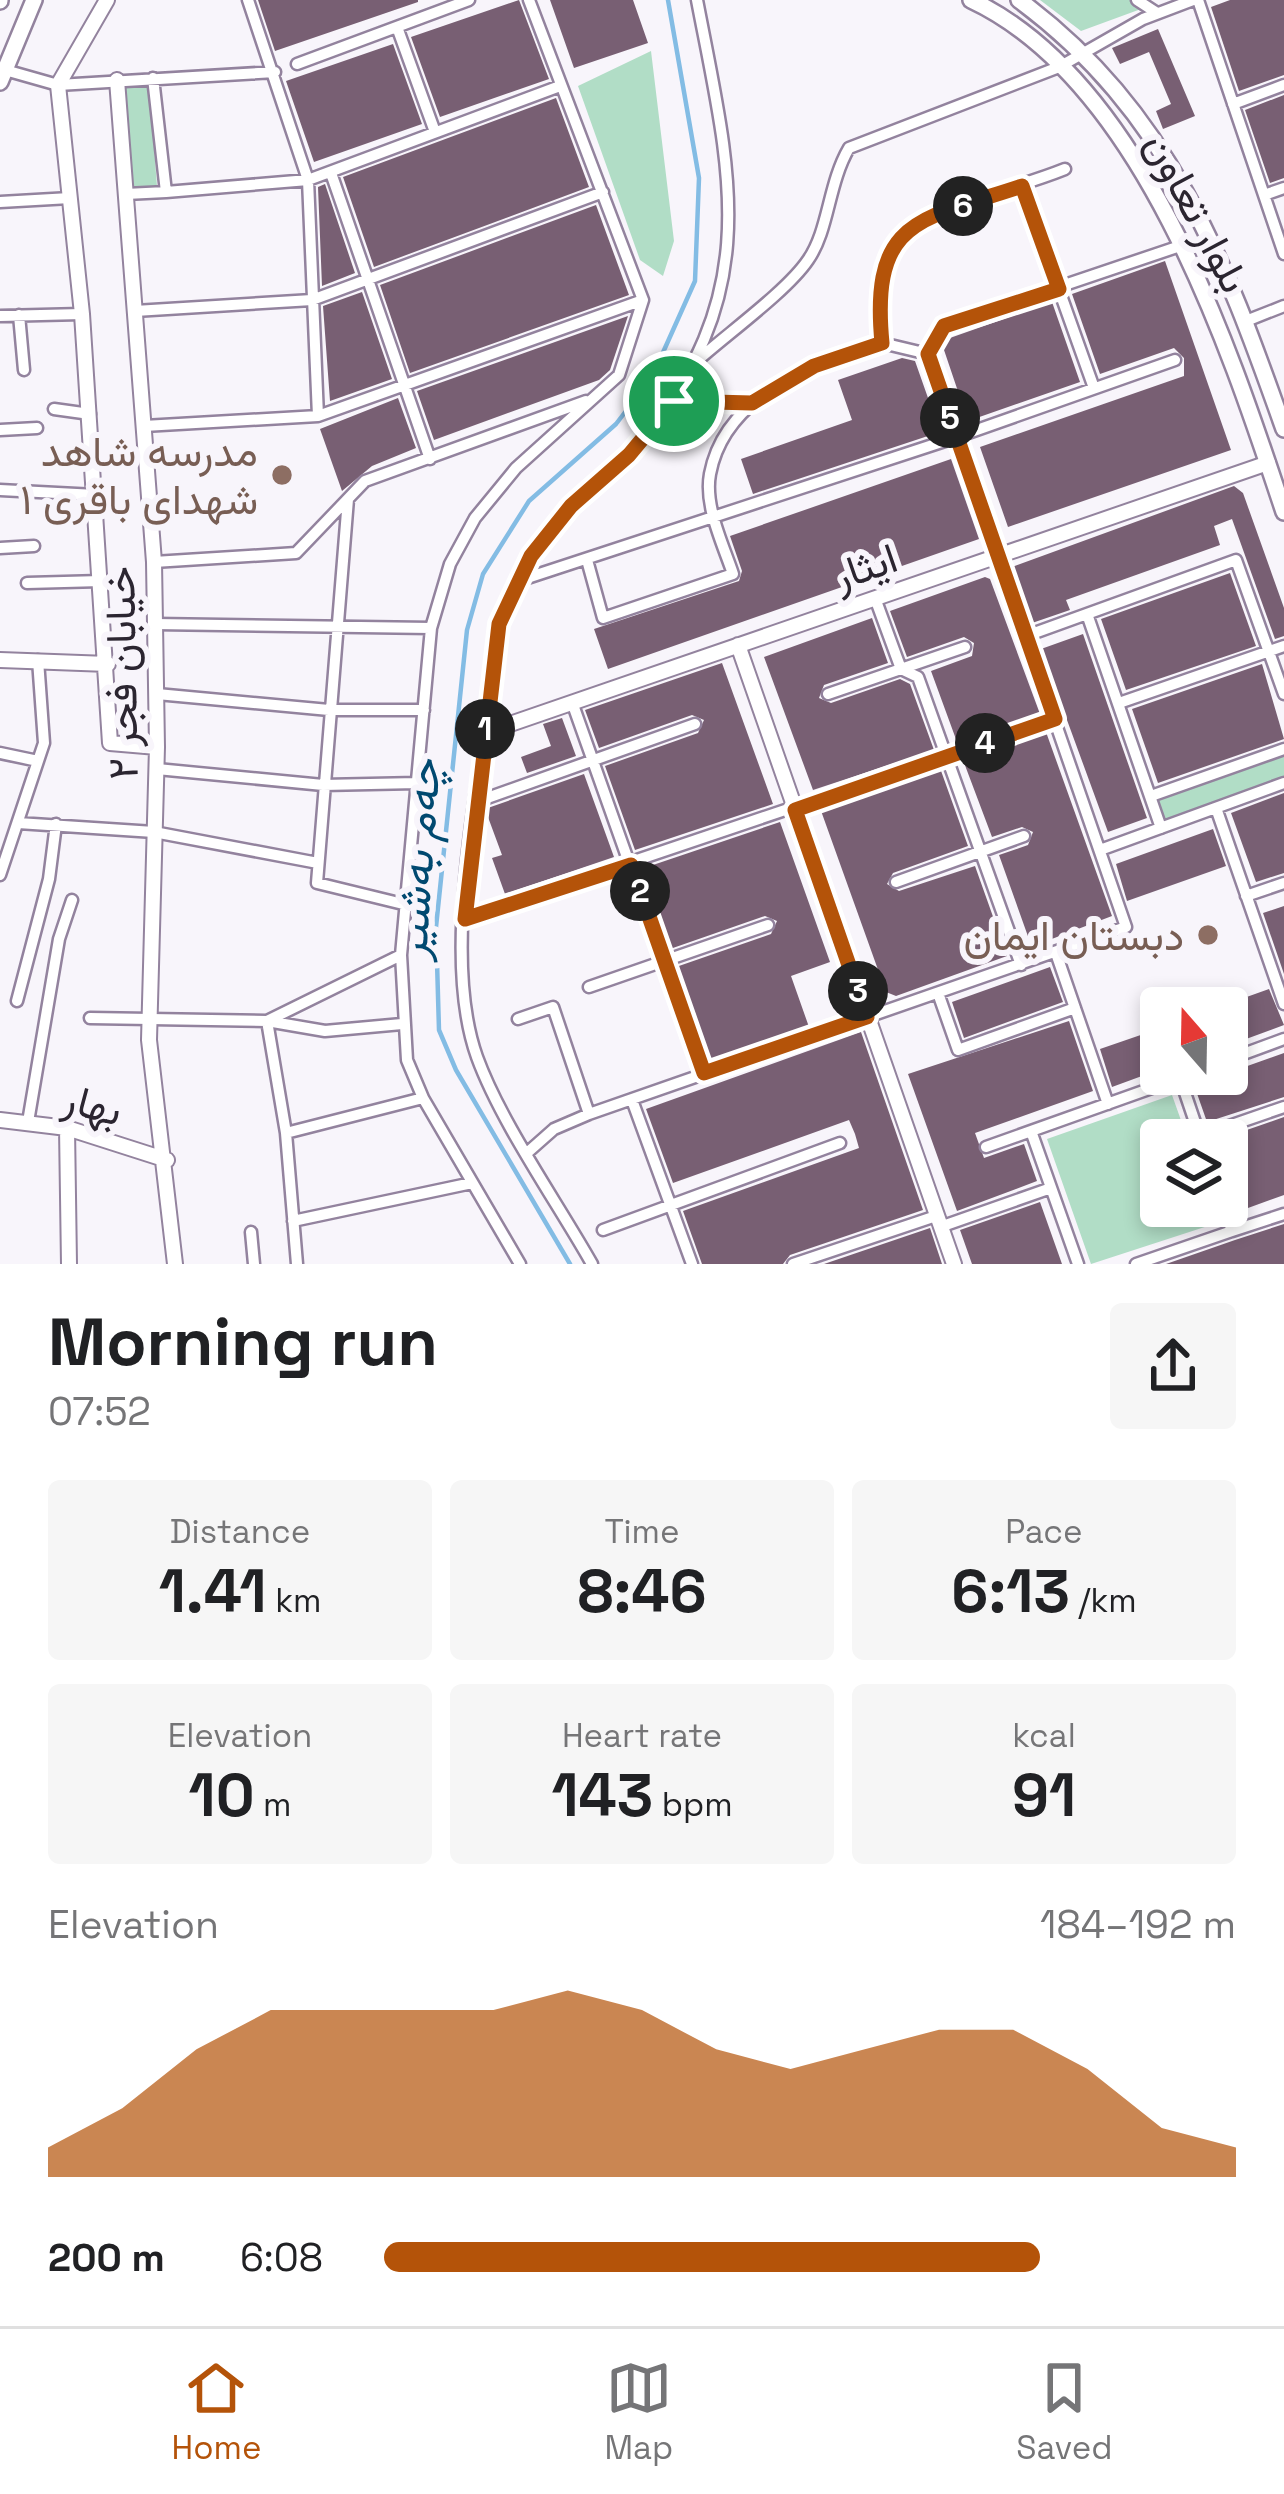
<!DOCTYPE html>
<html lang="en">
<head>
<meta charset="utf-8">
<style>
  :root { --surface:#fff; --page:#f6f6f6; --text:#202124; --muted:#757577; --line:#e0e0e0; --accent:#b45309 }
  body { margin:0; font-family:"Space Grotesk",Vazirmatn,sans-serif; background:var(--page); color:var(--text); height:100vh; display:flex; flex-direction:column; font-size:45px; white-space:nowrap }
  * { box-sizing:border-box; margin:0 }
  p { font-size:39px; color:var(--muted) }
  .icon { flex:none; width:66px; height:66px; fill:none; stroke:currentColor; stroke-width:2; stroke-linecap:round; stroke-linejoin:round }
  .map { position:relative; height:1264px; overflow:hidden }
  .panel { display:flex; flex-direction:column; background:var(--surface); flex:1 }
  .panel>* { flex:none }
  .needle { width:78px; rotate:340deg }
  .tools { position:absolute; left:1140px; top:987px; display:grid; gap:24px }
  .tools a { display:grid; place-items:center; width:108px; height:108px; border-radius:12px; background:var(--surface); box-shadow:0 6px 18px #0003; font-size:60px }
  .pin { position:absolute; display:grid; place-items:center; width:102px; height:102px; color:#fff; margin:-51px; border:6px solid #fff; border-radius:50%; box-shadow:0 3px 12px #0007 }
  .km { position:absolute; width:60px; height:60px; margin:-30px; border-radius:50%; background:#222; color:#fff; font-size:33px; line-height:60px; text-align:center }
  .round { display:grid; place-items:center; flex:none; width:126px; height:126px; border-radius:12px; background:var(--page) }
  .summary { display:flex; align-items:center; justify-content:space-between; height:204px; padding:0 48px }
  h1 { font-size:66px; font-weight:600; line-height:90px }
  .metrics { display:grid; grid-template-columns:repeat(3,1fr); gap:18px; height:204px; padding:12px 48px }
  .metrics div { display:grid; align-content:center; border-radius:12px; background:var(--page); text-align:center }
  .metrics b { font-size:60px; font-weight:600 }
  .metrics small { font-size:33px; font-weight:400 }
  .metrics p { font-size:33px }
  .chart { height:336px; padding:24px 48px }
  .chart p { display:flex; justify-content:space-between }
  .chart svg { width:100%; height:216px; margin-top:12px; fill:var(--accent); opacity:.7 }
  ul { padding:0 48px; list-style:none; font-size:39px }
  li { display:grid; grid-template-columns:192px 144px 1fr; align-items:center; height:90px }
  li i { height:30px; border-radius:15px; background:var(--accent) }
  .menu { display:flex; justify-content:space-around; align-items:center; height:168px; border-top:3px solid var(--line); background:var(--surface); font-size:33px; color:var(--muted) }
  .menu a { display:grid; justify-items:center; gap:6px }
  .menu .on { color:var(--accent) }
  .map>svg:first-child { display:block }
</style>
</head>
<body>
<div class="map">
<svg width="1284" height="1264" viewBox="0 0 1284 1264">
  <rect width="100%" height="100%" fill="#f8f5fb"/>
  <path fill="#b1ddc6" d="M1040 0H1131L1141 9 1081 31Z
    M651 51 674 241 663 276 640 260 578 86Z
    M149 83 157 186 131 188 123 85Z
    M1284 751V781L1163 824 1154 797Z
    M1172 1095 1188 1140H1161V1206H1211L1217 1223 1091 1264 1047 1139Z"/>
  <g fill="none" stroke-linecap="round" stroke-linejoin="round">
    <path stroke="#83bce4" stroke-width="4.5" d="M570 1264 456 1070 439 1030 436 927 467 630 483 574 529 501 616 424 652 377 695 281 699 178 668 0"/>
  </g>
  <path fill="#785f73" d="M258 0H418V2L275 51Z
    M519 0 549 79 440 117 411 37Z
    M550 0H633L648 43 574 68Z
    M1230 0H1284V75L1239 91 1211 7Z
    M1158 29 1195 116 1163 129 1156 111 1171 104 1149 52 1120 64 1112 48Z
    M393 44 422 124 314 162 286 81Z
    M1284 95V178L1270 183 1245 110Z
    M556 98 589 187 374 267 343 177Z
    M325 184 355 273 322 286 318 187Z
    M596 205 629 295 410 373 380 285Z
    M1165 261 1231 450 1008 527 980 447 1184 376V358L1174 348 1100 374 1072 294Z
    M362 292 392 379 330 401 323 306Z
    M1052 302 1080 382 968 421 943 347 947 339Z
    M628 316 610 370 599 380 434 440 417 391Z
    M902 358 915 361 940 432 753 494 741 459 852 420 838 380Z
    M398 398 416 448 372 466 342 491 320 429Z
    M951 459 979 539 608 669 594 629 739 581 742 571 730 536Z
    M1234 486 1243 493 1284 608V636L1275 639 1232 519 1214 526 1220 545 1066 600 1070 610 1032 623 1012 567Z
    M1230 573 1256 646 1126 690 1101 619Z
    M985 577 990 579 1040 714 957 742 931 671 972 656 974 643 964 637 907 657 890 611Z
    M872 618 888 663 824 685 819 698 831 703 900 679 910 684 934 750 813 790 764 657Z
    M1083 634 1147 818 1108 832 1041 649Z
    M722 663 773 804 635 850 605 766 698 733 704 720 692 715 599 748 585 710Z
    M1262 664 1284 739 1158 783 1132 709Z
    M562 718 576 756 527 773 521 757 551 746 543 724Z
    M1046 732 1112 916 1036 945 1030 942 999 855 1028 845 1033 832 1022 827 992 837 963 760Z
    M940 768 968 846 893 873 887 884 899 891 975 866 1007 956 896 996 886 992 820 808Z
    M584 774 614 857 505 894 492 858 502 855 485 809Z
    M1284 793V873L1256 882 1231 813Z
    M780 822 830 962 791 976 809 1027 710 1062 676 967 771 934 777 921 765 916 670 949 644 874 647 867Z
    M1213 829 1226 866 1127 901 1116 864Z
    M1284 906V974L1263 913Z
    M1050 967 1063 1002 964 1038 952 1002Z
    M1269 989 1284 1025 1227 1046V1004Z
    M1069 1021 1093 1091 975 1133 984 1158 1024 1144 1037 1181 957 1211 908 1074Z
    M1161 1028V1069L1112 1087 1100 1049Z
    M861 1032 923 1210 790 1255 783 1264H702L683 1211 859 1148 855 1134 849 1120 673 1183 646 1109Z
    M1284 1053V1097L1207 1122 1194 1085Z
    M1284 1117V1195L1237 1212 1227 1184V1140H1218Z
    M1040 1202 1062 1264H972L960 1230Z
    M1284 1224V1264H1166L1235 1240Z
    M930 1228 942 1264H824Z"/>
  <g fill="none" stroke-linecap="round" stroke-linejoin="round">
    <g stroke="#93839e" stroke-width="15">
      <path id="minor" d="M248 0 308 180 318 416
        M1137 0 1157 13
        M1198 0 1284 254
        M397 27 435 132
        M297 64 469 0
        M5 70 58 85 275 72
        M153 78 166 192 308 180 560 86
        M1233 104 1284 85
        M1065 169C958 212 868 199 882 343L928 354 943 326 1183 245
        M331 173 430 459
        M1022 186 1094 388
        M126 194 166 192
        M1264 195 1284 188
        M0 202 70 198
        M135 311 312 300 603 192
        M19 315 24 370
        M0 316 82 314
        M1246 321 1284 306
        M697 361C727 334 787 291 808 260 829 230 828 184 849 148L1059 67 1143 19 1193 0
        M674 401 752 403
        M54 409 90 414
        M144 426 318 416 643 300
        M0 430 37 428
        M0 490 96 495
        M348 499 317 883 403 904
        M0 548 34 546
        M587 560 603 618 733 574C723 544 704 506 710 474 725 394 815 363 882 343
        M154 562 296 553 365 481 586 401
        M518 581 957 437 1175 360
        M27 583 101 581
        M875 598 901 669 918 677 1021 965
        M1087 614 1161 828
        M155 624 431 628
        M1026 636 1236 560 1284 694
        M157 694 329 710H424
        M828 694 965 647
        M572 702 704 1074
        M1119 703 1284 646
        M0 753 38 761
        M157 769 323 785 417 783
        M1151 796 1284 749
        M476 802 695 724
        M1216 808 1284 1004
        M18 823 154 832 318 863
        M1100 850 1284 783
        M0 875 44 743 38 660
        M896 882 1024 836
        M1246 896 1284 883
        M465 918 1055 719
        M1056 953 1108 1104
        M589 987 768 925
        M938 993 958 1050 1075 1008
        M17 1001 49 879 56 824
        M90 1018 267 1021 325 1031 402 1024
        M518 1019 553 1007 589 1114
        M1227 1060 1284 1039
        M632 1100 692 1264
        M28 1122 59 939 72 900
        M1031 1131 1078 1264
        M286 1133 423 1098
        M1200 1136 1284 1107
        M986 1147 1180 1078 1201 1140
        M528 1152 554 1129 589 1114 1126 927 928 354
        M293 1221 472 1183
        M940 1227 1051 1188
        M603 1230 840 1143
        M1232 1231 1284 1214
        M251 1232 254 1264
        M297 1264 286 1133 267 1021 401 955
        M520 1264 423 1098 407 1060 401 955 431 628 450 564 475 518 516 468 619 375 643 300 529 0
        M592 1264C557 1202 501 1123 477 1057 443 962 474 813 487 713 491 685 491 651 499 623 505 602 518 576 530 557 559 510 607 481 642 439 765 290 730 172 697 0
        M793 1264 936 1216
        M1136 1264 1232 1231 1223 1206"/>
    </g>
    <g stroke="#93839e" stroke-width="18">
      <path id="tertiary" d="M107 0 58 85 82 314 110 743 157 747
        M117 80 154 562 157 747 149 1040 175 1264
        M738 645 954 1264
        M0 660 108 664
        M484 733 1268 463
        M0 1120 67 1128 167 1160
        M67 1128 69 1264"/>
    </g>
    <g stroke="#93839e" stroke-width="20">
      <path id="secondary" d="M971 0C1142 80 1229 346 1284 512
        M1019 0C1169 111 1224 259 1284 429
        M0 1V0
        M0 82 34 0"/>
    </g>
    <use href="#minor" stroke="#fff" stroke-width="10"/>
    <use href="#tertiary" stroke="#fff" stroke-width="14"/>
    <use href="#secondary" stroke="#fff" stroke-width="15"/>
  </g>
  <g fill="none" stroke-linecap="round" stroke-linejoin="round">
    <g stroke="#fff" stroke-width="24">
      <path id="route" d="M1022 186 1059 289 944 326 928 354 1055 719 795 810 867 1017 704 1073 631 865 465 919 499 624 531 556 571 506 629 455 674 401 752 403 814 366 882 343C870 217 921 220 1022 186Z"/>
    </g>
    <use href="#route" stroke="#b45309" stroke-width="15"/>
  </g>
  <g fill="#8d6e63" stroke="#f8f5fb" stroke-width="4.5">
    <circle cx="282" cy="475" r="12"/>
    <circle cx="1208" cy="935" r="12"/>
  </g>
  <g text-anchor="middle" stroke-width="12" stroke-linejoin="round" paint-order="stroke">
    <g font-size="42" fill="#2b2530" stroke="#f8f5fb">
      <text transform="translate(1198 212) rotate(62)" y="15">بلوار تعاون</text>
      <text transform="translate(865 566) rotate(-19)" y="15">ایثار</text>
      <text transform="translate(121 673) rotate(-91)" y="15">خیابان فجر ۲</text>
      <text transform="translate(93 1104) rotate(15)" y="15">بهار</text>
    </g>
    <g font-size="42" fill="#785e54" stroke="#f8f5fb" text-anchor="end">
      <text x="258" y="466">مدرسه شاهد<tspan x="258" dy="48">شهدای باقری ۱</tspan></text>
      <text x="1184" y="950">دبستان ایمان</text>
    </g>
    <g font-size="45" font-style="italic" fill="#004970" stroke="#f8f5fb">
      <text transform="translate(417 859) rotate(-86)" y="16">چەم بەشیر</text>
    </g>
  </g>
</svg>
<div class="tools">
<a><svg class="needle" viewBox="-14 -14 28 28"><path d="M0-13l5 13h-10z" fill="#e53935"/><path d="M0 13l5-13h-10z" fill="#757577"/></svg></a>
<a><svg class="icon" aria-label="layers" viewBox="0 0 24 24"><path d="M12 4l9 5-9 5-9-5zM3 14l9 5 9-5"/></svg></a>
</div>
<div class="pin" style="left:674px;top:401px;background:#1e9e55"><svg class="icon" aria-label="arrive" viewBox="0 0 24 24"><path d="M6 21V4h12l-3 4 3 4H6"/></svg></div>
<b class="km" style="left:485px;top:729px">1</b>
<b class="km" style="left:640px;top:891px">2</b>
<b class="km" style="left:858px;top:991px">3</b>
<b class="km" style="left:985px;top:743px">4</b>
<b class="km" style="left:950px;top:418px">5</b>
<b class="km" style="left:963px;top:206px">6</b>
</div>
<section class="panel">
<div class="summary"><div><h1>Morning run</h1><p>07:52</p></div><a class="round"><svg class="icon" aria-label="share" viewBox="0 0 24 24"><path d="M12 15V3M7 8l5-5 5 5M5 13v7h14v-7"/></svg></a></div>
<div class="metrics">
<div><p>Distance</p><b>1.41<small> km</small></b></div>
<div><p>Time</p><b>8:46</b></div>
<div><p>Pace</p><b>6:13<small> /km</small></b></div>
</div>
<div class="metrics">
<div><p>Elevation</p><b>10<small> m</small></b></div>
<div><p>Heart rate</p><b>143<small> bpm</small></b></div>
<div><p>kcal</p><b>91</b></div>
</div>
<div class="chart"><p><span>Elevation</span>184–192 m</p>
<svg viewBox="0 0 160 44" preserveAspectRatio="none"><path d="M0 44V38L10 30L20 18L30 10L40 10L50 10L60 10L70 6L80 10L90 18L100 22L110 18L120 14L130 14L140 22L150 34L160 38V44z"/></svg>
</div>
<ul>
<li><b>200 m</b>6:08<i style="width:77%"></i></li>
</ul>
</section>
<nav class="menu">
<a class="on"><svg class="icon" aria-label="home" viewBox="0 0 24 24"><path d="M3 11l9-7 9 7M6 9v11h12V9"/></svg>Home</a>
<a><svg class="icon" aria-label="map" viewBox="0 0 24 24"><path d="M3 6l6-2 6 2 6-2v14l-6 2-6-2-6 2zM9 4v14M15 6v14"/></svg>Map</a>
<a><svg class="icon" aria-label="saved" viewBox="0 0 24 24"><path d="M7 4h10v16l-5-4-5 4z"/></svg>Saved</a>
</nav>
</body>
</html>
